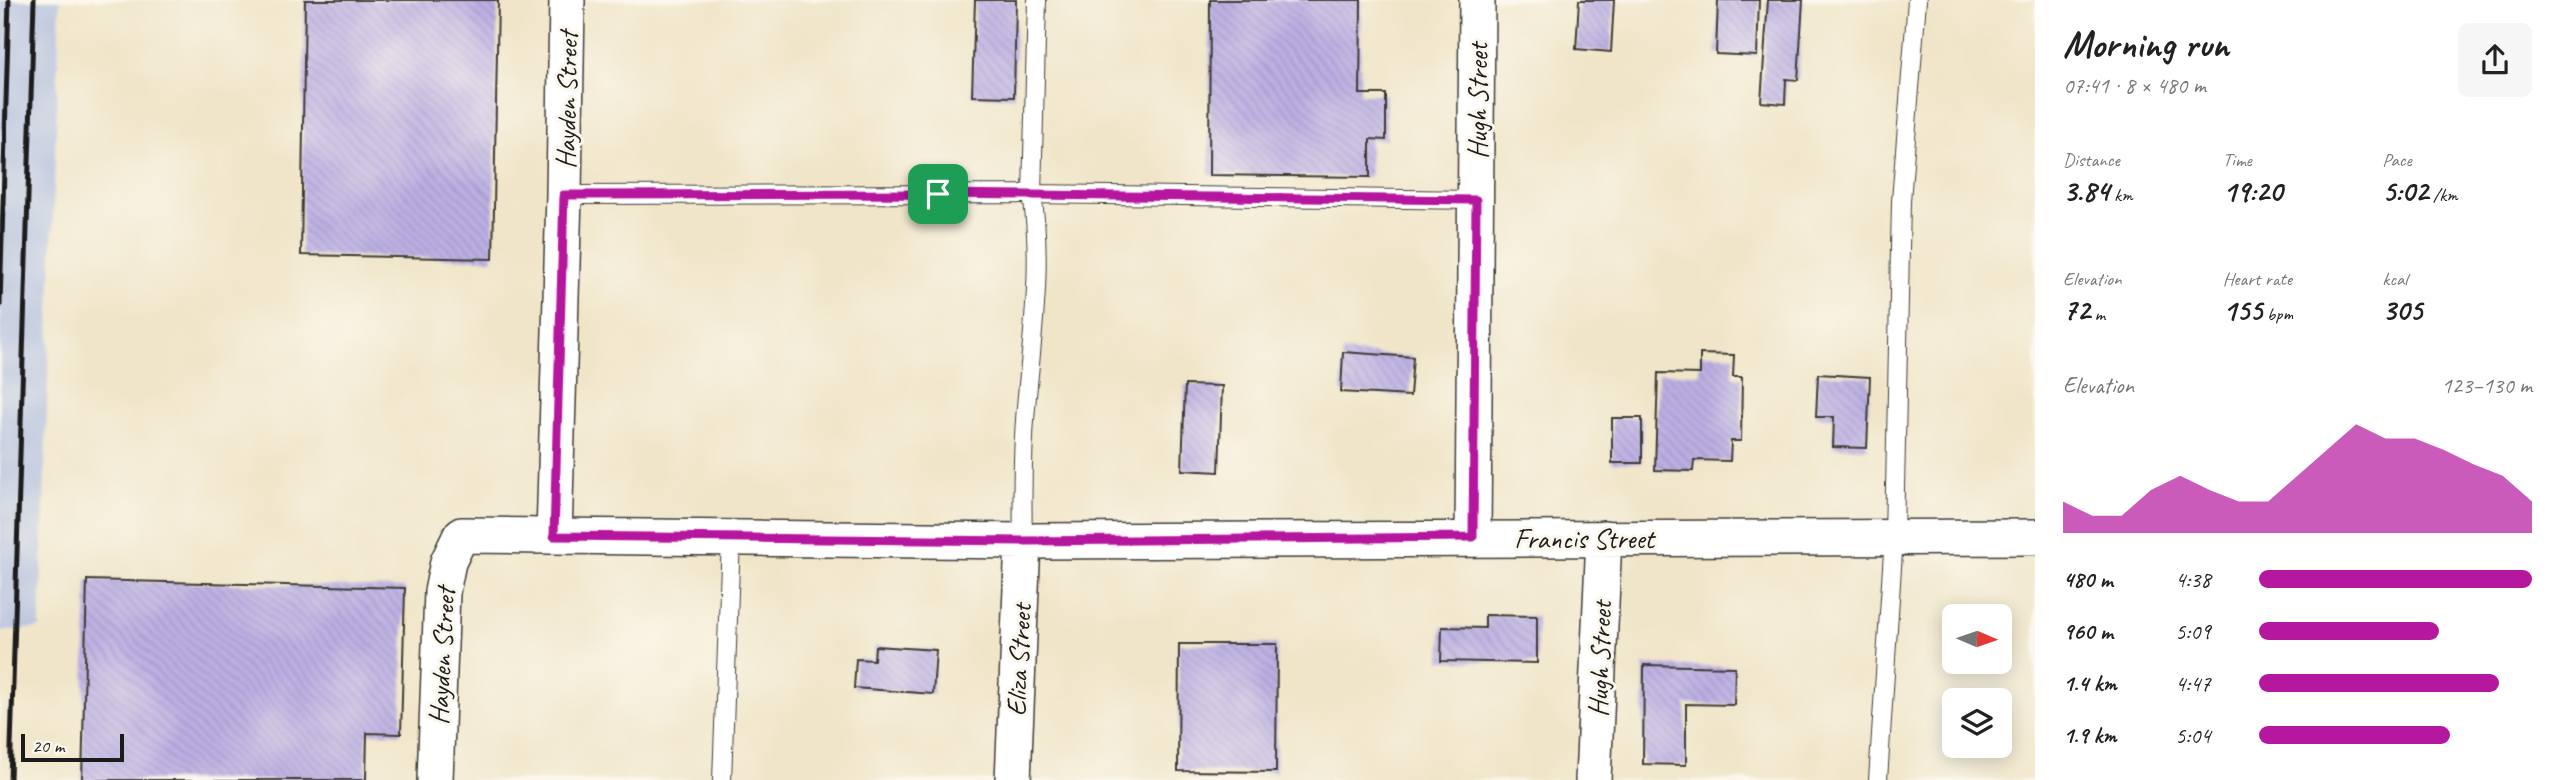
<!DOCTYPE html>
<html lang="en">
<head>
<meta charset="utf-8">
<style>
  :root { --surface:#fff; --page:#f6f6f6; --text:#222; --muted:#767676; --accent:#b5179e }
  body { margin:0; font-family:Caveat,sans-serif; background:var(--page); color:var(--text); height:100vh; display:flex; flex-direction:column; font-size:26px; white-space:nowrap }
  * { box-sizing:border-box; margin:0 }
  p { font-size:23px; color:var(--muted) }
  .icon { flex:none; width:38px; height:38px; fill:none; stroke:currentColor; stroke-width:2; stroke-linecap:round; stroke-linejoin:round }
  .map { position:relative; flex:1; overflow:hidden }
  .panel { display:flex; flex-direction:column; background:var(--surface); width:525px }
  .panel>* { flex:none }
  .needle { width:46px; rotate:92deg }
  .buttons { position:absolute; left:1942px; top:604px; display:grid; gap:14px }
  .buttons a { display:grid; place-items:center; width:70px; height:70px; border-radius:10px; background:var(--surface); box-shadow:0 4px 18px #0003; font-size:35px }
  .scale { position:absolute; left:21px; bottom:18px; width:103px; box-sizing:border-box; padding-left:7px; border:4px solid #1c1c1c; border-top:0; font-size:19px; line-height:24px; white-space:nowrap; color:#1c1c1c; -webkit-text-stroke:5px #fbf7ec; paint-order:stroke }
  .pin { position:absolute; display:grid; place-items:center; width:60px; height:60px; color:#fff; margin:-30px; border-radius:14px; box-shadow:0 4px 10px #0006 }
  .round { display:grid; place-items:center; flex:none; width:74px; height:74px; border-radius:10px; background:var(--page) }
  .summary { display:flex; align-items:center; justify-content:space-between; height:119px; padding:0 28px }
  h1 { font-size:38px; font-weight:800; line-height:52px }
  .stats { display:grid; grid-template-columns:repeat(3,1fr); gap:10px; height:119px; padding:7px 28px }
  .stats div { display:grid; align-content:center }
  .stats b { font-size:30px; font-weight:800 }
  .stats small { font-size:19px; font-weight:400 }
  .stats p { font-size:19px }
  .chart { height:196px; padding:14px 28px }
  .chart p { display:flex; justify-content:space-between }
  .chart svg { width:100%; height:126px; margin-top:7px; fill:var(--accent); opacity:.7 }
  ul { padding:0 28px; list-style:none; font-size:23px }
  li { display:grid; grid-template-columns:112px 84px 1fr; align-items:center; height:52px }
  li i { height:18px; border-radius:9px; background:var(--accent) }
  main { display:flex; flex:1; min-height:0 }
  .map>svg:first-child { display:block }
</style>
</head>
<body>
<main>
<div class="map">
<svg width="2035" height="780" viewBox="0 0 2035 780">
  <defs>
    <pattern id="building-back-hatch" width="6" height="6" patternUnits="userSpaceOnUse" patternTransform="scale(1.75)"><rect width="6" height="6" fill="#bbafe3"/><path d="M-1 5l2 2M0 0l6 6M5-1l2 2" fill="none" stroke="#a096c2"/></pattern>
  </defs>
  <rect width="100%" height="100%" fill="#fbf7ec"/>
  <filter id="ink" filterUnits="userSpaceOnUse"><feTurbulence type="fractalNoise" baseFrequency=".0143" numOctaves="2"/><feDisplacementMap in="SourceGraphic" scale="14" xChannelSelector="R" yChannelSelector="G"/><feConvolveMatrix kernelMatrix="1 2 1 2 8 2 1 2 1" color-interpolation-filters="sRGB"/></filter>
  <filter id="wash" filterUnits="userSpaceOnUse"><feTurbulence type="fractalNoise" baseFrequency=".00686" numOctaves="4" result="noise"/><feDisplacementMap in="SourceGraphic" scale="28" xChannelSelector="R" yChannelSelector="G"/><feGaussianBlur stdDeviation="1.57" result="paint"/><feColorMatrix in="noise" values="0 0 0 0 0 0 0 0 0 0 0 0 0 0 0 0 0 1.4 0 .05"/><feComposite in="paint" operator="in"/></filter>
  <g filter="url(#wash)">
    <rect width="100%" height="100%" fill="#f0e5c8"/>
    <path fill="#b9c5de" d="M0 0H60L40 628 0 631Z"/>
    <g id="blocks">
      <path fill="url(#building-back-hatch)" d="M305 0H498L493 259 301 255Z
        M975 0H1016L1014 97 972 96Z
        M1210 0H1361L1360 94H1386V140L1370 139V177L1209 175Z
        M1579 0H1614L1611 52 1576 49Z
        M1718 0H1759L1757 56 1716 54Z
        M1768 0H1803L1798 80 1786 79 1785 104 1761 102Z
        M1343 352 1413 357 1410 396 1341 392Z
        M1700 354 1734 355 1733 377H1742L1741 441H1731L1730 461 1694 460 1693 471 1655 470 1658 373 1700 374Z
        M1818 374 1870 377 1867 448 1833 447 1834 417H1816Z
        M1185 385 1222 386 1219 472 1182 470Z
        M1612 418H1642V463H1612Z
        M87 580 405 588 401 734 367 733 366 780H82Z
        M1485 615 1537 616V663L1441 661 1442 627 1485 628Z
        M1179 644H1277L1276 772 1178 771Z
        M875 646 936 650 933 694 854 688 856 659 874 660Z
        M1644 665 1735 667 1734 705 1686 704V765L1643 764Z"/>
    </g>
  </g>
  <g filter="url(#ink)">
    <use href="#blocks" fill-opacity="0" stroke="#3c3a36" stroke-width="2"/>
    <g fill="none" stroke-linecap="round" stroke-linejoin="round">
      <g stroke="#3c3a36" stroke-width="20">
        <path id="service" d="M564 195 1032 194 1476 200
          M1023 541C1022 496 1022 452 1026 407 1032 336 1043 265 1032 194L1037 0
          M722 780 731 538
          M1878 780 1894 537 1901 201 1917 0"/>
      </g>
      <g stroke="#3c3a36" stroke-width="38">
        <path id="minor" d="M554 536 564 195 567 0
          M1473 537 1477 0
          M435 780 442 592 448 562 461 535 1023 541 2035 537
          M1013 780 1023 541
          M1593 780 1604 538"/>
      </g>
      <use href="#service" stroke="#fff" stroke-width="18"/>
      <use href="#minor" stroke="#fff" stroke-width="35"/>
      <path stroke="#1c1c1c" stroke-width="5" d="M0 306 9 0
        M10 780 34 0"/>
    </g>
  </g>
  <g fill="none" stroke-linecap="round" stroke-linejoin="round" filter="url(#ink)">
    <g stroke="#fff" stroke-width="14">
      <path id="route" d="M938 194 1476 200 1473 537 1023 541 554 536 564 195Z"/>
    </g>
    <use href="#route" stroke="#b5179e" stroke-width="9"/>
  </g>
  <g text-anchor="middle" stroke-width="6" stroke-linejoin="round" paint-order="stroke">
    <g font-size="28" fill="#1c1c1c" stroke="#fbf7ec">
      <text transform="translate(566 100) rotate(-89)" y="10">Hayden Street</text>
      <text transform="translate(1477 101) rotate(-90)" y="10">Hugh Street</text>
      <text x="1584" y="548">Francis Street</text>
      <text transform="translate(441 656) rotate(-87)" y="10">Hayden Street</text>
      <text transform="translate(1599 659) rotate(-88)" y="10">Hugh Street</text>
      <text transform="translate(1018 660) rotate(-87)" y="10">Eliza Street</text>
    </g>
  </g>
</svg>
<div class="buttons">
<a><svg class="needle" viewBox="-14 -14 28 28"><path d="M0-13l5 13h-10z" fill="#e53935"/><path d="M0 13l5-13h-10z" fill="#767676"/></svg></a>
<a><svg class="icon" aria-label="layers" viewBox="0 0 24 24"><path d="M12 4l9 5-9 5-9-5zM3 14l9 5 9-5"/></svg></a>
</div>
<div class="scale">20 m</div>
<div class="pin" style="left:938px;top:194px;background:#1e9e55"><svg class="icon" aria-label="arrive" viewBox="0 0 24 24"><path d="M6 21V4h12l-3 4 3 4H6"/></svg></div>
</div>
<section class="panel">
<div class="summary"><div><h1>Morning run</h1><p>07:41 · 8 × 480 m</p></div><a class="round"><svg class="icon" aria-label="share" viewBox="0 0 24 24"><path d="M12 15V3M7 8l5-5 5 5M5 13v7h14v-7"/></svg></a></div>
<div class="stats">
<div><p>Distance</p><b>3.84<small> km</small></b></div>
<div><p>Time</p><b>19:20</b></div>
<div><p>Pace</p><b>5:02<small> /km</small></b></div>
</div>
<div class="stats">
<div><p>Elevation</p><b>72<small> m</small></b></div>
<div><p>Heart rate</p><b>155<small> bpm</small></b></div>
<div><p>kcal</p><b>305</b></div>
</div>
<div class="chart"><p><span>Elevation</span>123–130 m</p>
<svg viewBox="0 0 160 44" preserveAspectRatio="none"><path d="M0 44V33L10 38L20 38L30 29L40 24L50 29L60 33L70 33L80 24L90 15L100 6L110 11L120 11L130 15L140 20L150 24L160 33V44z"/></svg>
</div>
<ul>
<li><b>480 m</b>4:38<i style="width:100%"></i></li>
<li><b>960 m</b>5:09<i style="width:66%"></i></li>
<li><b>1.4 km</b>4:47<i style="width:88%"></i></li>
<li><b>1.9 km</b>5:04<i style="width:70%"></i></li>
</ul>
</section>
</main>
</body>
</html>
